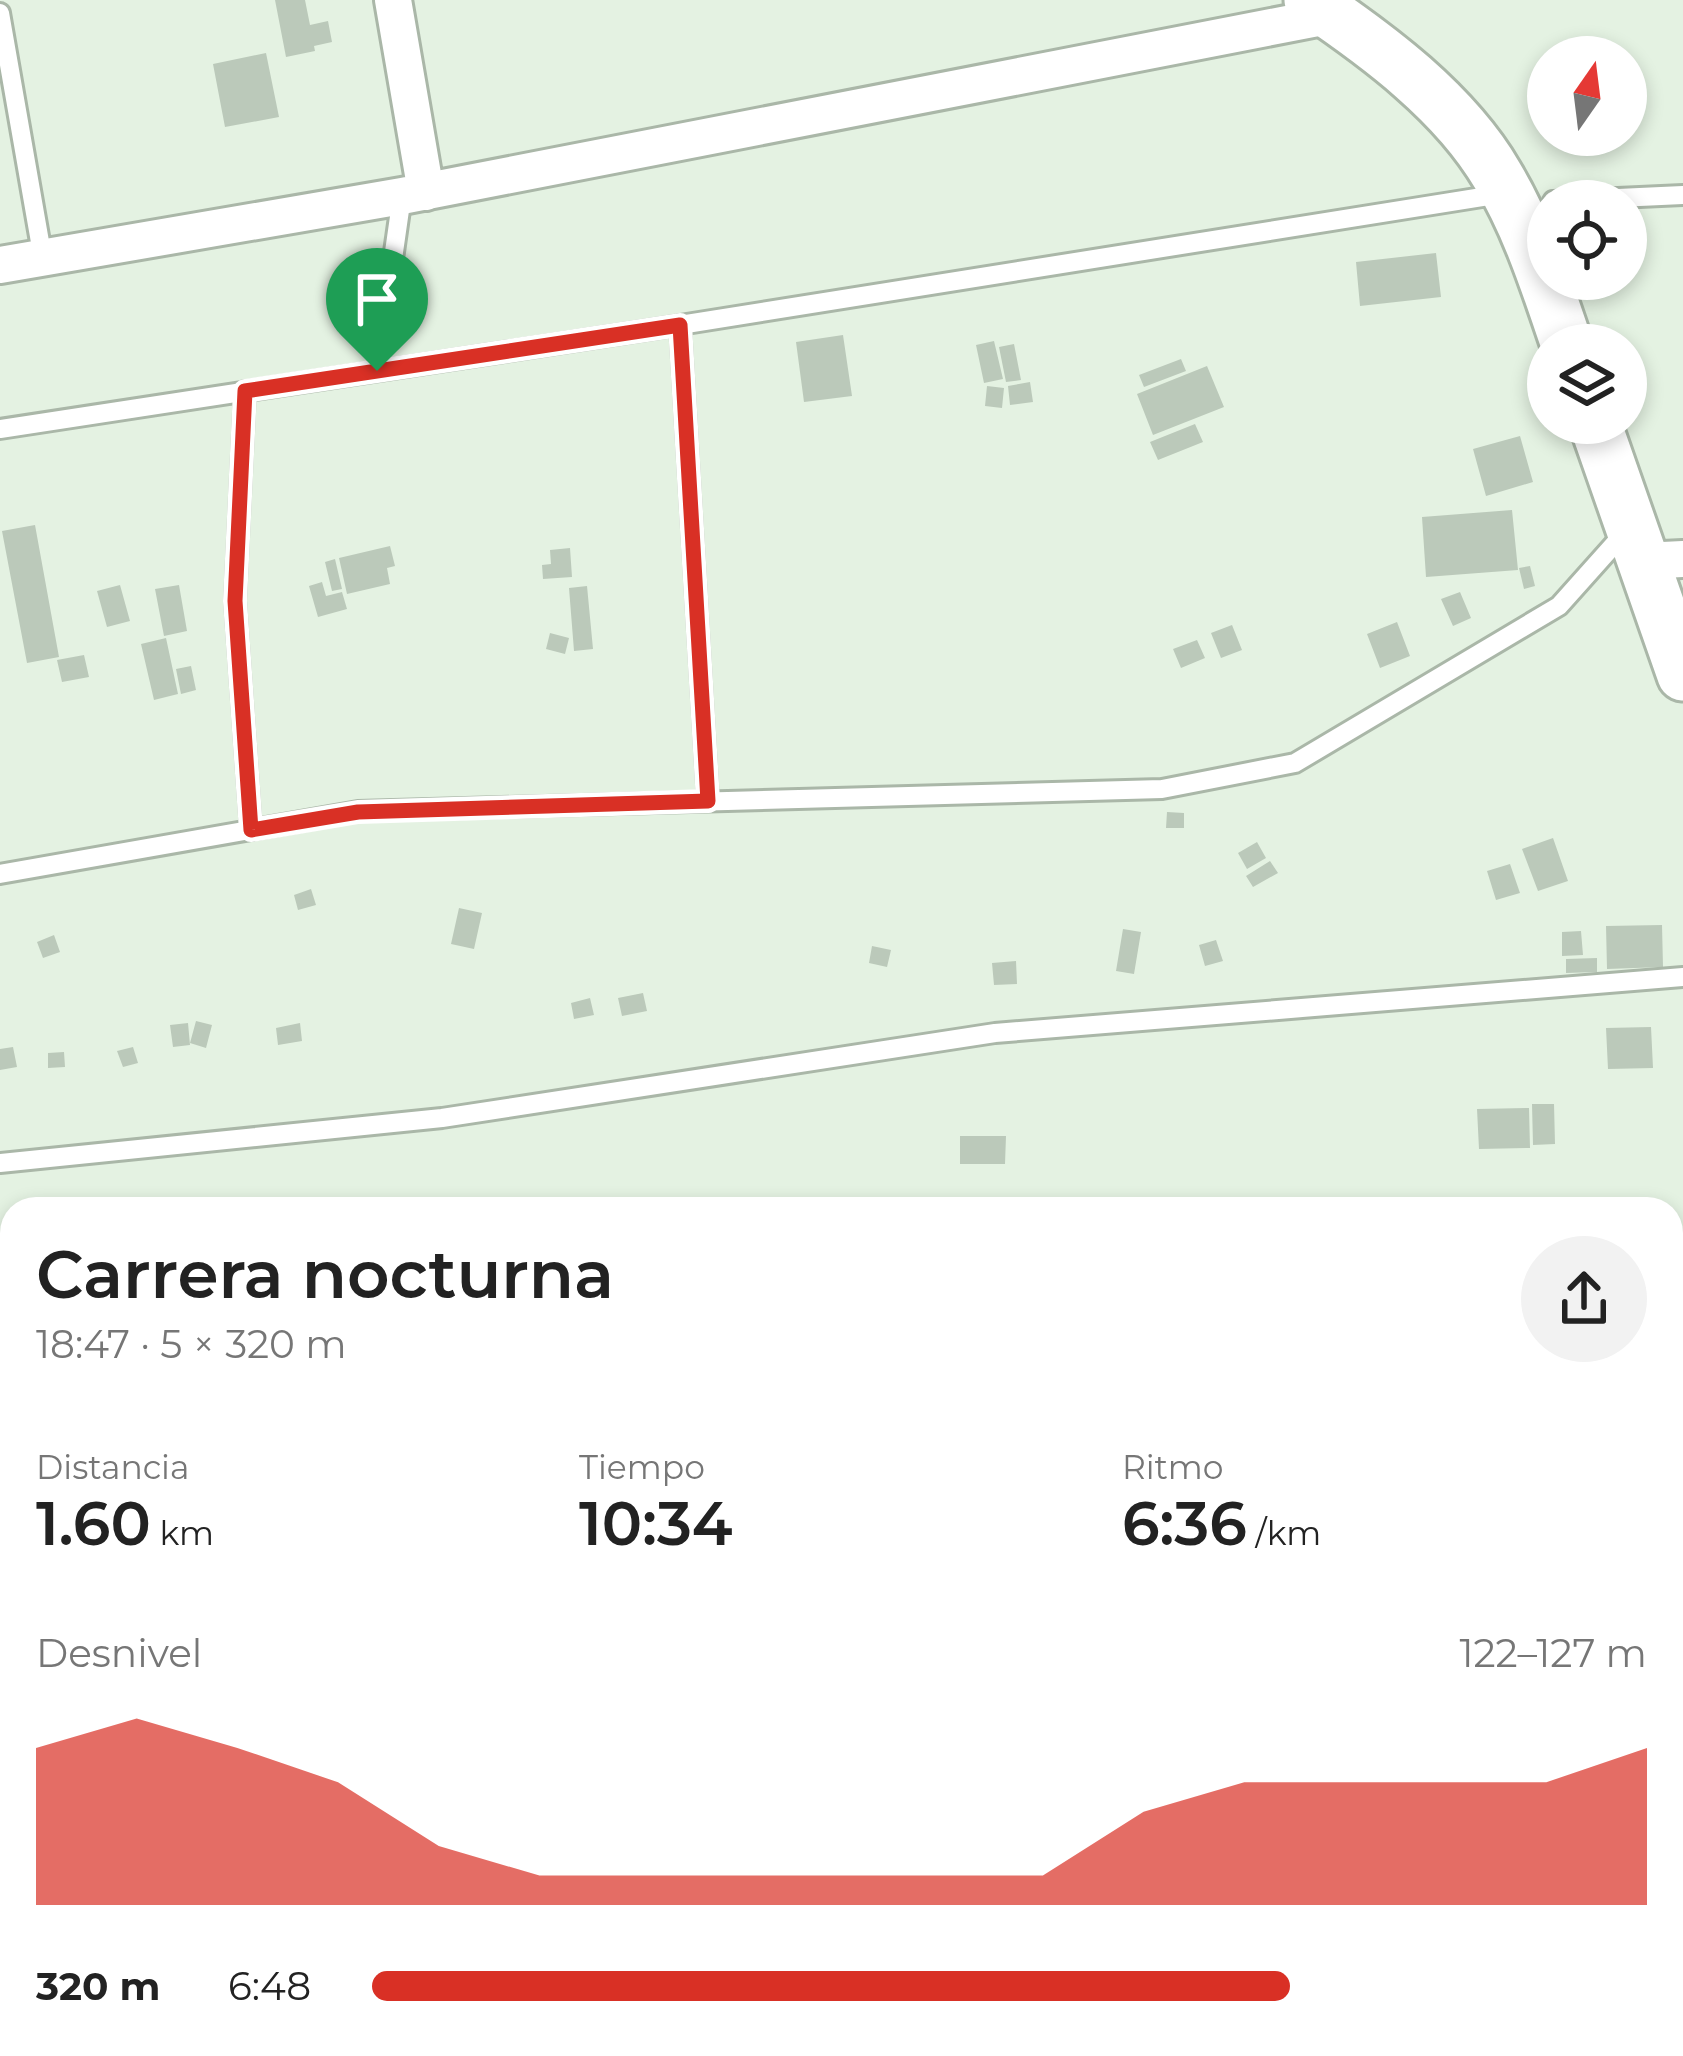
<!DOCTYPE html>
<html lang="es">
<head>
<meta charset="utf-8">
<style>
  :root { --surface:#fff; --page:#f2f2f2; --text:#222; --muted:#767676; --accent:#d93025 }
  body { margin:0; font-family:Montserrat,sans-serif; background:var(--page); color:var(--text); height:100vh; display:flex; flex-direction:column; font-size:45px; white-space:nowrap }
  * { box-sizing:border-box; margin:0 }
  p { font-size:39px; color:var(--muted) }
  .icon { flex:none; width:66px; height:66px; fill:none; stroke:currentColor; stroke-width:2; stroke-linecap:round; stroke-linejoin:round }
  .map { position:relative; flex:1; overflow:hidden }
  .drawer { position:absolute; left:0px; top:1197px; width:1683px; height:861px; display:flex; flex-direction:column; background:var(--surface); border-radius:36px 36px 0 0; box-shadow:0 6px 18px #0003 }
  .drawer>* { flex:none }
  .needle { width:78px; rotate:14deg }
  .tools { position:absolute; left:1527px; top:36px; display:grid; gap:24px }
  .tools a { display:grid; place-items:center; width:120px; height:120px; border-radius:50%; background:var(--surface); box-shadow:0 6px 18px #0003; font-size:60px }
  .pin { position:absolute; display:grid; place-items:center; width:102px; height:102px; color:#fff; margin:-123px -51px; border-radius:50% 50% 50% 0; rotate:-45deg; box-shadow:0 0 12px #0007 }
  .pin .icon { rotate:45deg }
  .round { display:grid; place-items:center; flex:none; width:126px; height:126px; border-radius:63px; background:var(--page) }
  .headline { display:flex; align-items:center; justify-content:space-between; height:204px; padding:0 36px }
  h1 { font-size:66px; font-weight:600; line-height:90px }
  .metrics { display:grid; grid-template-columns:repeat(3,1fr); gap:18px; height:204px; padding:12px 36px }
  .metrics div { display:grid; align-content:center }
  .metrics b { font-size:60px; font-weight:600 }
  .metrics small { font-size:33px; font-weight:400 }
  .metrics p { font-size:33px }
  .chart { height:336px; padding:24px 36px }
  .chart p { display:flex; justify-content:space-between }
  .chart svg { width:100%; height:216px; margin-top:12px; fill:var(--accent); opacity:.7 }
  ul { padding:0 36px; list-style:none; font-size:39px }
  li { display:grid; grid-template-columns:192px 144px 1fr; align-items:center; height:90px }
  li i { height:30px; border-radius:15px; background:var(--accent) }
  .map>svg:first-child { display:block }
</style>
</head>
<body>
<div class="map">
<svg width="1683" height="2056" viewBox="0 0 1683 2056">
  <rect width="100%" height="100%" fill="#e4f2e2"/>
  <path fill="#bbc9ba" d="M275 0H305L310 25 328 21 332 42 314 46 315 51 286 57Z
    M266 53 279 117 225 127 213 64Z
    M1436 253 1441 297 1360 306 1356 262Z
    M843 335 852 396 804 402 796 342Z
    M994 341 1003 379 984 383 976 345Z
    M1014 344 1021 380 1006 382 999 347Z
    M1181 359 1186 371 1144 387 1139 375Z
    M1207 366 1224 407 1153 435 1137 394Z
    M1030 382 1033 402 1010 405 1008 386Z
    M987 386 1004 388 1002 408 985 406Z
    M1195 424 1203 442 1158 460 1150 442Z
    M1520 436 1533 482 1486 496 1473 449Z
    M1512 510 1518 570 1426 577 1422 517Z
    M35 525 59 657 27 663 2 531Z
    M390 546 395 566 387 568 390 584 347 594 339 558Z
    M570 548 572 577 543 579 542 565 551 564 550 550Z
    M335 559 342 589 332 591 325 562Z
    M1530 566 1535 586 1524 589 1519 568Z
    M322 582 326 596 342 592 347 609 318 617 309 586Z
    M120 585 130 621 107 627 97 591Z
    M179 585 187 631 164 636 155 589Z
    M587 586 593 649 574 651 569 588Z
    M1460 592 1471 618 1453 626 1441 599Z
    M1397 622 1410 656 1380 668 1367 634Z
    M1232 625 1242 650 1221 658 1211 633Z
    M550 633 569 638 565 654 546 649Z
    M166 638 178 694 154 700 141 644Z
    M1197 640 1205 658 1181 668 1173 649Z
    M84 655 89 677 62 682 57 660Z
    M191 666 196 690 181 694 176 669Z
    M1167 812 1184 813V828H1166Z
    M1553 838 1568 881 1538 891 1522 849Z
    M1257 842 1266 858 1247 869 1238 853Z
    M1270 861 1278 873 1253 887 1246 876Z
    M1510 864 1520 893 1496 900 1487 871Z
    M311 889 316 905 298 910 294 895Z
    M459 908 482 913 474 949 451 944Z
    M1662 925 1663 967 1607 969 1606 926Z
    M1123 929 1141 932 1134 974 1116 971Z
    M1581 931 1583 955 1562 956V932Z
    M54 935 60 952 43 958 37 942Z
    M1216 940 1223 961 1205 966 1199 945Z
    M872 946 891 950 887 967 869 963Z
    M1597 958V972L1566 973V959Z
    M1016 961 1017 984 994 985 992 963Z
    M643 993 647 1011 622 1016 618 998Z
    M590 998 594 1015 574 1019 571 1003Z
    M196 1021 212 1025 206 1048 190 1043Z
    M188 1023 190 1045 173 1047 170 1025Z
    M300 1023 302 1041 278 1045 276 1028Z
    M1651 1027 1653 1068 1608 1069 1606 1028Z
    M13 1047 17 1067 0 1070V1049Z
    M133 1047 138 1063 123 1067 117 1051Z
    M64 1052 65 1067 48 1068V1053Z
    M1532 1104H1554L1555 1144 1533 1145Z
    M1529 1108 1530 1148 1479 1149 1477 1109Z
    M960 1136H1006L1005 1164H960Z"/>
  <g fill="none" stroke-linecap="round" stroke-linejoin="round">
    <g stroke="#aab7a8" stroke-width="24">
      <path id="lane" d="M0 13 43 259
        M1553 201 1683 195
        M680 325 708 801
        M377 371 402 196
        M245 391 235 601 251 830
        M0 429 680 325 1501 194
        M0 874 358 811 1162 789 1295 763 1559 606 1626 531
        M0 1163 442 1118 995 1033 1683 977
        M1671 1720H1683
        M0 1809 12 1806"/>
    </g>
    <g stroke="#aab7a8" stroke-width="42">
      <path id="street" d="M393 0 426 192
        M0 265 402 196 1333 15
        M1643 561 1683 559"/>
    </g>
    <g stroke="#aab7a8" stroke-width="57">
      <path id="secondary" d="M1310 0C1378 46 1455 103 1497 175 1529 228 1547 287 1567 345
        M1595 423 1683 675"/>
    </g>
    <use href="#lane" stroke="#fff" stroke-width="18"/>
    <use href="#street" stroke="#fff" stroke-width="36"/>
    <use href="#secondary" stroke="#fff" stroke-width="51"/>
  </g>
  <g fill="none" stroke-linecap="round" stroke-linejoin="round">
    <g stroke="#fff" stroke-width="24">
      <path id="route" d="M680 325 708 801 358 812 251 830 235 601 245 391Z"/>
    </g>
    <use href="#route" stroke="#d93025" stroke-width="15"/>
  </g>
</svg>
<div class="tools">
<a><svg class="needle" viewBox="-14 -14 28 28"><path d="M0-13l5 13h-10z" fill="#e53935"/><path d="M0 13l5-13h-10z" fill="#767676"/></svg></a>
<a><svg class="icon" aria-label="locate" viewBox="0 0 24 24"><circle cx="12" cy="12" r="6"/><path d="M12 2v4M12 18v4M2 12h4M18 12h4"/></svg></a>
<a><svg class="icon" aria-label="layers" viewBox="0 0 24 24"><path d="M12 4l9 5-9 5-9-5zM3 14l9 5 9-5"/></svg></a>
</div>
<div class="pin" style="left:377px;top:371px;background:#1e9e55"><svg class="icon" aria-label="arrive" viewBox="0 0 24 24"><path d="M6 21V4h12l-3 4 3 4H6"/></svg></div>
<section class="drawer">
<div class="headline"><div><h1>Carrera nocturna</h1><p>18:47 · 5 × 320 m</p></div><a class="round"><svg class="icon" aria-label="share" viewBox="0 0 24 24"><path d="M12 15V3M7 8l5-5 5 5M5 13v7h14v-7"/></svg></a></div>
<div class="metrics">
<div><p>Distancia</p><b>1.60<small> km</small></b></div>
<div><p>Tiempo</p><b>10:34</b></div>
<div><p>Ritmo</p><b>6:36<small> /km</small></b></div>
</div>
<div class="chart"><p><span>Desnivel</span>122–127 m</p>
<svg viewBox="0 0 160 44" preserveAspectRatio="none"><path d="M0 44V12L10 6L20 12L30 19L40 32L50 38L60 38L70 38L80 38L90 38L100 38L110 25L120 19L130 19L140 19L150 19L160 12V44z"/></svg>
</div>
<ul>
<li><b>320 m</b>6:48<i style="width:72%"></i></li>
</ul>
</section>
</div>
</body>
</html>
